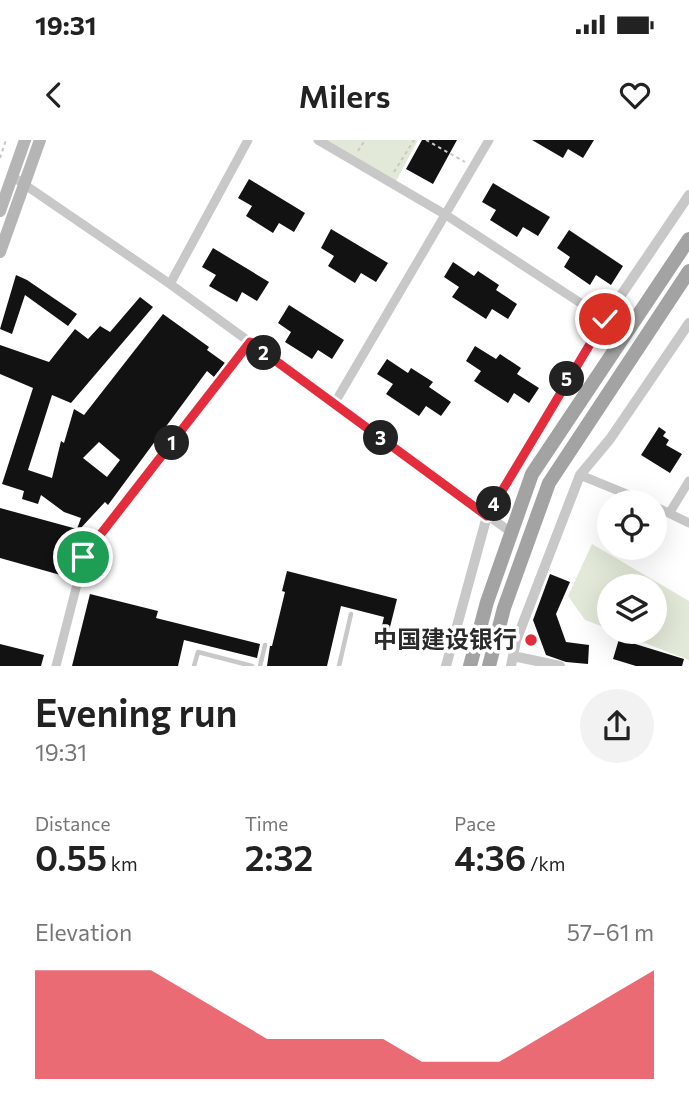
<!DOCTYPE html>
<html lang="en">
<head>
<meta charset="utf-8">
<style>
  :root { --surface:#fff; --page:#f2f2f2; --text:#222; --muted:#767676; --accent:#e32d3c }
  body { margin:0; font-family:Commissioner,"Noto Sans SC",sans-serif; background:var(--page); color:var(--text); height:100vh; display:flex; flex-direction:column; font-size:26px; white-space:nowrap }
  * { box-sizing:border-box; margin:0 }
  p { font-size:23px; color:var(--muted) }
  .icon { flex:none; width:38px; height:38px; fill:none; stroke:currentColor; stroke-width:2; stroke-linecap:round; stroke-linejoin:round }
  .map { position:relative; height:526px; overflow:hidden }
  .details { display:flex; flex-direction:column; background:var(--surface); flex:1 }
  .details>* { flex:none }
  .controls { position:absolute; left:597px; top:350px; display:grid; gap:14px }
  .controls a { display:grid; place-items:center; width:70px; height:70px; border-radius:50%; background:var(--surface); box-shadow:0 7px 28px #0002; font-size:35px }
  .pin { position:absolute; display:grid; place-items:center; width:60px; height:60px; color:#fff; margin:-30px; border:4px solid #fff; border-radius:50%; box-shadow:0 2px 7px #0007 }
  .km { position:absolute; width:35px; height:35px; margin:-18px; border-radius:50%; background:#222; color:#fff; font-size:19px; line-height:35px; text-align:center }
  .round { display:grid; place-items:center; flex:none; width:74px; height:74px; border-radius:37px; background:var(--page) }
  .summary { display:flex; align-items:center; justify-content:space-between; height:119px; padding:0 35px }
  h1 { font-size:38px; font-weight:600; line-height:52px }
  .figures { display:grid; grid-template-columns:repeat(3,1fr); gap:10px; height:119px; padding:7px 35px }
  .figures div { display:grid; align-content:center }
  .figures b { font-size:35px; font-weight:600 }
  .figures small { font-size:19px; font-weight:400 }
  .figures p { font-size:19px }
  .chart { height:196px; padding:14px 35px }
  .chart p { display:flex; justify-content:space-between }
  .chart svg { width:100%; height:126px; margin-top:7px; fill:var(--accent); opacity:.7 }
  .status { display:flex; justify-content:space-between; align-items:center; height:49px; padding:0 35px; background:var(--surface); direction:ltr }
  .status svg { height:19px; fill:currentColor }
  header { display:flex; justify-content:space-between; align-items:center; height:91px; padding:0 35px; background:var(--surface); font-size:32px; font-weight:600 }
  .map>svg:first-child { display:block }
</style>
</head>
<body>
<div class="status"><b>19:31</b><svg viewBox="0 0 49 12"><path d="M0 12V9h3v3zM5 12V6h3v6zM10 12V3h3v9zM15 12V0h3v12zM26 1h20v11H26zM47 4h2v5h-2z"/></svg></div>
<header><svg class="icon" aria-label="back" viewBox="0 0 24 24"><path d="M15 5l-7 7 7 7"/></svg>Milers<svg class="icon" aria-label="heart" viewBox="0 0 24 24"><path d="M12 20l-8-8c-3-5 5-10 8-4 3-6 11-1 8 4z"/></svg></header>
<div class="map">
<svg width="689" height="526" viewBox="0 0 689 526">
  <rect width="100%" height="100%" fill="#fff"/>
  <path fill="#e2e9d8" d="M318 0H418L394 45Z
    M592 404 689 461V520L616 492H654V446H609V489L585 480 568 456Z"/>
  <path fill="#121212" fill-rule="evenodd" d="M422 0H457L433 44 406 29Z
    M532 0H594L583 18 568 9 563 18Z
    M249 39 305 73 294 92 279 83 273 93 246 76 252 66 238 58Z
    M493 43 550 77 538 96 523 87 517 97 490 80 496 70 482 62Z
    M331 89 388 123 376 142 361 133 355 143 328 126 334 116 321 108Z
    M569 90 623 126 611 145 596 135 590 145 564 127 570 117 557 108Z
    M213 108 269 142 257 161 242 152 237 162 209 146 216 135 202 127Z
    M453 122 474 136 478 131 499 145 496 150 517 164 508 179 492 169 486 179 452 157 459 147 444 137Z
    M16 135 27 140 77 174 68 186 25 155 12 194 0 189Z
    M140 157 153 167 71 263 52 255 28 330 52 338 61 301 64 303 74 269 84 275 163 174 209 207 207 210 225 223 214 237 207 231 108 365 105 362 79 390 88 392 70 412 64 436 0 418V368L77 389 81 378 64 372 41 355 38 364 22 359 24 351 2 344 33 248 0 234V205L49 222 75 189 88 199 100 186 110 192ZM99 302 120 320 107 337 83 318Z
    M289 165 344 200 332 219 318 210 312 219 285 202 291 192 278 183Z
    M475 206 496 219 500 214 521 228 517 234 539 248 529 263 514 253 508 263 474 241 481 231 466 221Z
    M387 219 408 233 411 228 433 242 429 247 451 262 441 276 426 266 419 276 386 254 393 244 377 234Z
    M659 287 666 292 663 296 669 300 666 305 682 314 670 333 641 315Z
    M287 431 397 459 388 495 380 494 384 477 341 466 327 526H267L270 506H272L285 452 282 451Z
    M550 434 570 442 556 474 566 502 589 505 588 524 566 522 546 515 533 480Z
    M90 454 158 471 156 478 260 504 257 518 184 500 178 526H72Z
    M619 499 684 519 682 526H636L613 519Z
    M0 504 44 515 41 526H0Z"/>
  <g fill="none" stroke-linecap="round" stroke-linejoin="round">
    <path stroke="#c8c8c8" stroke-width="2" stroke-dasharray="3.5 3.5" stroke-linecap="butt" d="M426 0 465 22
      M358 11 365 0
      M0 18 6 0
      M394 32 414 0"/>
    <path stroke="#c8c8c8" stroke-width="4.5" d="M194 526 198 512 252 526
      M260 526 265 505
      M339 526 351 474"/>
    <path stroke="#c8c8c8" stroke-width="9" d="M318 0 446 75 605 179
      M12 36 170 144 512 393
      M170 144 248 0
      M334 264 489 0
      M580 335 646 362
      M654 366 689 383
      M670 372 689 341
      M56 526 84 417 250 202"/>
    <path stroke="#c8c8c8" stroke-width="10" d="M513 516 560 526
      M446 526 487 376 590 201 689 55
      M511 526 516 501 580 335 610 299 689 183"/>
    <path stroke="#b5b5b5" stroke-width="12" d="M0 71 25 0
      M0 112 40 0"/>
    <path stroke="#a3a3a3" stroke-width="14" d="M470 526 487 462 532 334 689 99
      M489 526 504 468 549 343 689 131"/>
  </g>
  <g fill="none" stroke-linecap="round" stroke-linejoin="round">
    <g stroke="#fff" stroke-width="14">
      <path id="route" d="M83 417 250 202 487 376 605 179"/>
    </g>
    <use href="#route" stroke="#e32d3c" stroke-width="9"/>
  </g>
  <circle fill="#e32d3c" stroke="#fff" stroke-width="2.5" cx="531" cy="500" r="7"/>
  <g text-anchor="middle" stroke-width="7" stroke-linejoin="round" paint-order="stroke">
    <g font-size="24" font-weight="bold" fill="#2b2b2b" stroke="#fff" text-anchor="end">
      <text x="517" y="508">中国建设银行</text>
    </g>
  </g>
</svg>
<div class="controls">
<a><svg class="icon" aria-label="locate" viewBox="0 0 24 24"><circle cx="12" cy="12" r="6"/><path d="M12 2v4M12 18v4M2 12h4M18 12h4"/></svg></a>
<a><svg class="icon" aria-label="layers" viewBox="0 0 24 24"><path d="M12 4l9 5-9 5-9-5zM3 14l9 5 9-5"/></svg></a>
</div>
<div class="pin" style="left:83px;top:417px;background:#1e9e55"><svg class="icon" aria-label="arrive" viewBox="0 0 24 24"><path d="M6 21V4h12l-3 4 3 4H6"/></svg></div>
<div class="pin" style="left:605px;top:179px;background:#d93025"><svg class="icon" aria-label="check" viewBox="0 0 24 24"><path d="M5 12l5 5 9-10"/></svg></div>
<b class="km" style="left:172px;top:303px">1</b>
<b class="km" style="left:264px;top:213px">2</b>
<b class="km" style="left:381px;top:298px">3</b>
<b class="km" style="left:494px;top:364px">4</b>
<b class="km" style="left:567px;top:239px">5</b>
</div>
<section class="details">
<div class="summary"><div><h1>Evening run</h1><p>19:31</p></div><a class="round"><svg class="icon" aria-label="share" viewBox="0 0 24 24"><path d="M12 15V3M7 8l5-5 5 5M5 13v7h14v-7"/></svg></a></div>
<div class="figures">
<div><p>Distance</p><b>0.55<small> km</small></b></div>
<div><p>Time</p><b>2:32</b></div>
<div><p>Pace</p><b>4:36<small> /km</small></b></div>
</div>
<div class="chart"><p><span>Elevation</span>57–61 m</p>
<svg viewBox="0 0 160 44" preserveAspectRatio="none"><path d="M0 44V6L10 6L20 6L30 6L40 14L50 22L60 30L70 30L80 30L90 30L100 38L110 38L120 38L130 30L140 22L150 14L160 6V44z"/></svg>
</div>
</section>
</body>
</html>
